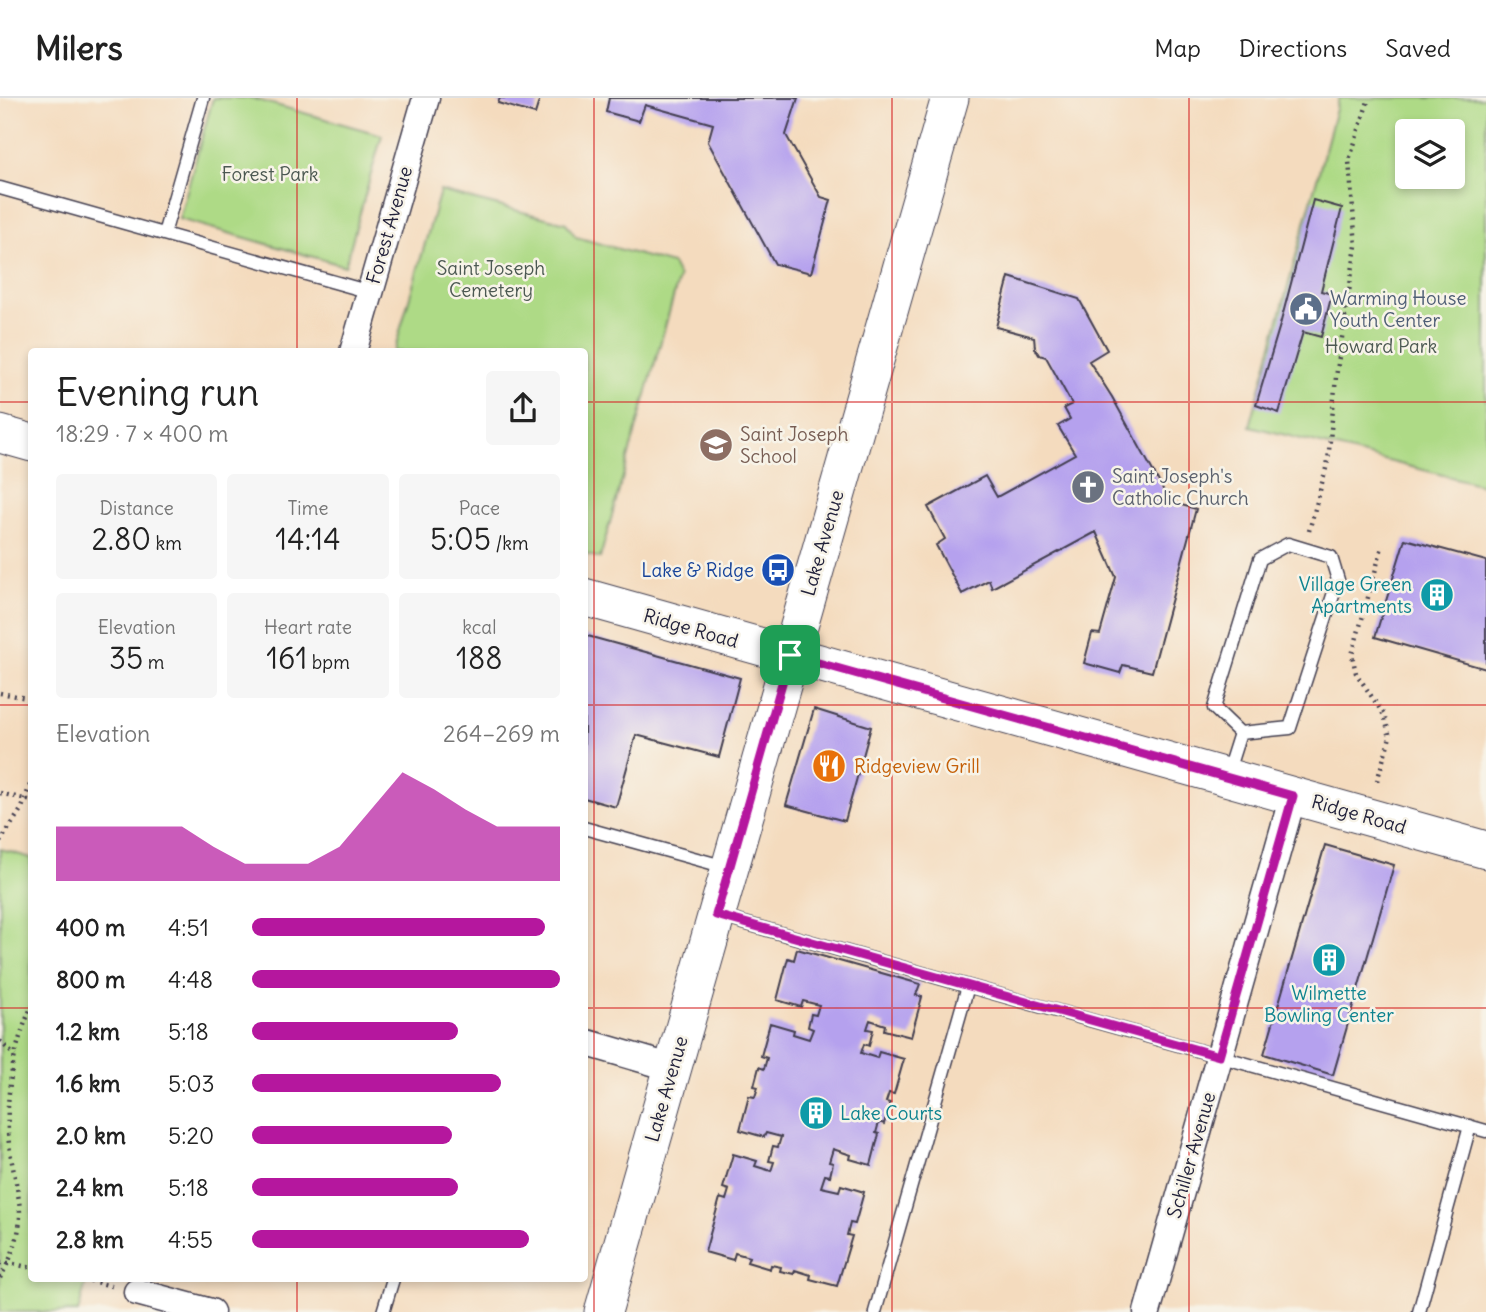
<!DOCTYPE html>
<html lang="en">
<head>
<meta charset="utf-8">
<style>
  :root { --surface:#fff; --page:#f6f6f6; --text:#222; --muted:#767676; --line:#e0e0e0; --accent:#b5179e }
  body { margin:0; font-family:Delius,sans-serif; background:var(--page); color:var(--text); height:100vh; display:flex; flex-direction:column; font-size:26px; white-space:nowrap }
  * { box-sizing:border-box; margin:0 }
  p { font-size:23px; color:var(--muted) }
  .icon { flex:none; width:38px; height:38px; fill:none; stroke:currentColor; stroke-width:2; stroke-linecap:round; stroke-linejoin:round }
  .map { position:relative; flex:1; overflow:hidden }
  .panel { position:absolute; left:28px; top:250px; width:560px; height:934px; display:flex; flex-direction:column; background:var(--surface); border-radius:7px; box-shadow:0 4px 10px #0003 }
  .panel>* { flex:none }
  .buttons { position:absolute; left:1395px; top:21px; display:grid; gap:14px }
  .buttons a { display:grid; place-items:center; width:70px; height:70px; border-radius:7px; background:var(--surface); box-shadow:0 4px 10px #0003; font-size:35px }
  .pin { position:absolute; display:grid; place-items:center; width:60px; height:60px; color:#fff; margin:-30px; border-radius:14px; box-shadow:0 4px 10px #0006 }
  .round { display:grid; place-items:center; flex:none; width:74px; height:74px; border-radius:7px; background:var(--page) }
  .headline { display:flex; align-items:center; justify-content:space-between; height:119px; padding:0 28px }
  h1 { font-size:38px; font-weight:600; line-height:52px }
  .stats { display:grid; grid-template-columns:repeat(3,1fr); gap:10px; height:119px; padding:7px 28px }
  .stats div { display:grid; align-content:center; border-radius:7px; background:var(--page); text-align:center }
  .stats b { font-size:30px; font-weight:600 }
  .stats small { font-size:19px; font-weight:400 }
  .stats p { font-size:19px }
  .chart { height:196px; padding:14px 28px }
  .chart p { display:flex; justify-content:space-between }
  .chart svg { width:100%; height:126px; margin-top:7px; fill:var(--accent); opacity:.7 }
  ul { padding:0 28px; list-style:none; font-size:23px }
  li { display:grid; grid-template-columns:112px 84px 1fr; align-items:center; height:52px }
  li i { height:18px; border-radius:9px; background:var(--accent) }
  header { display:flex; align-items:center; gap:42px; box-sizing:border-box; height:98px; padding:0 35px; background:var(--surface); border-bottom:2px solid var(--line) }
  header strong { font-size:33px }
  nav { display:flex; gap:38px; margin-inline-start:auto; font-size:24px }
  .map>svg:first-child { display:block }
</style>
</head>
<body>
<header>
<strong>Milers</strong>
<nav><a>Map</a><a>Directions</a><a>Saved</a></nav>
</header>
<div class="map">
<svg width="1486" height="1214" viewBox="0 0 1486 1214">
  <rect width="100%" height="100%" fill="#f7f3e8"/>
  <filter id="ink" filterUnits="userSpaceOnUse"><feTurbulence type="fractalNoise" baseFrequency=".0143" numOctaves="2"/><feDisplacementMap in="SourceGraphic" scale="14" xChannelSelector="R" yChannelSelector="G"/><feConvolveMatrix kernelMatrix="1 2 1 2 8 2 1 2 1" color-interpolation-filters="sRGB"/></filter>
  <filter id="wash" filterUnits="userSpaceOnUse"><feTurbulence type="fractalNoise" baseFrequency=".00686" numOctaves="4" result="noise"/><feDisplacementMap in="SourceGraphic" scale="28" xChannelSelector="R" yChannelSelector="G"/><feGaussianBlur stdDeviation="1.57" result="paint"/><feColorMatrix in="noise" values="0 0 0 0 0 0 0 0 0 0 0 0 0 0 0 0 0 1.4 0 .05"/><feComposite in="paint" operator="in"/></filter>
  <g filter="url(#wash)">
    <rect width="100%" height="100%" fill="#f4dbbe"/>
    <path fill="#aeda86" stroke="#687e60" stroke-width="2" fill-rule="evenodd" d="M213 0H251L382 37 345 168 179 121Z
      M1339 0H1486V388L1250 328ZM1407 33H1452V79H1407Z
      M440 93 566 125 576 139 672 166 679 179 600 460 585 456 584 254H394Z
      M0 751 31 760 32 1181H87L78 1214H0Z"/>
    <g id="blocks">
      <path fill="#b5a1ee" d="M500 0H540L535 16 498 5Z
        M609 0H798L786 37 821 99 831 102 811 175 775 166 708 44 713 26 645 7 639 23 606 14Z
        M1313 102 1342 110 1321 193 1332 196 1321 239 1303 234 1279 315 1256 307 1280 227Z
        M1009 179 1079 201 1107 252 1089 263 1112 299 1170 404 1196 411 1152 574 1123 567 1120 575 1084 565 1092 535 1100 536 1116 479 1096 434 992 490 989 482 962 496 936 447 945 441 928 409 985 378 997 399 1075 356 1058 328 1070 321 1064 310 1072 306 1046 259 1039 257 1035 250 1034 239 996 229Z
        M1405 441 1486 463V571L1375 539Z
        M584 537 740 580 719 659 636 637 616 709 584 700Z
        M814 611 871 629 845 723 786 707Z
        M1325 747 1394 767 1333 977 1264 956Z
        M797 851 920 886 916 897 922 899 911 939 884 932 885 927 870 922 867 931 873 932 869 948 864 946 861 955 877 960 879 954 904 961 894 996 889 995 886 1004 890 1005 884 1026 879 1024 876 1035 879 1036 871 1067 850 1061 851 1057 833 1051 829 1064 833 1065 830 1078 825 1077 821 1089 839 1093 841 1087 864 1094 855 1126 850 1125 847 1137 852 1138 837 1188 810 1181 811 1177 795 1172 794 1176 780 1173 781 1169 771 1167 770 1171 747 1164 749 1159 735 1155 733 1162 705 1154 720 1100 726 1102 729 1092 723 1090 733 1056 757 1063 755 1068 771 1073 774 1064 769 1063 773 1048 778 1049 781 1039 766 1035 764 1039 740 1032 749 998 755 999 758 989 754 988 759 969 764 971 767 960 761 958 770 925 794 932 793 936 809 941 813 931 808 929 811 916 816 917 819 907 803 903 801 909 777 902 788 860 794 862Z"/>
    </g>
  </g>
  <g filter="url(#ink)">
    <use href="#blocks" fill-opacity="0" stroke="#423e4f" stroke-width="2"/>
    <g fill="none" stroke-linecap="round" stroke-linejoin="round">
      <g stroke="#423e4f" stroke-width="15">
        <path id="lane" d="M0 90 370 194
          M164 136 203 0
          M1227 676 1240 635 1214 610 1260 461 1288 446 1331 459 1338 482 1290 630 1240 635
          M584 730 726 769
          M719 818 968 888
          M383 1214 393 1181
          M875 1214 968 888 1486 1033
          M1419 1214 1470 1028"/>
      </g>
      <g stroke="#423e4f" stroke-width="29">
        <path id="street" d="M353 254 426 0
          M584 944 673 970
          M137 1194 211 1214
          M1147 1214 1293 698"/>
      </g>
      <g stroke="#423e4f" stroke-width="39">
        <path id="secondary" d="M0 336 32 345
          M584 499 1486 752
          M603 1214 950 0"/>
      </g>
      <path stroke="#423e4f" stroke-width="4.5" stroke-dasharray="2 5" stroke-linecap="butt" d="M1309 433 1328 363 1336 279 1356 148 1349 63 1369 0
        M0 595 32 601
        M1377 683 1390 639 1384 617 1356 575 1352 557 1382 449
        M0 695 32 703
        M0 744 22 710 32 681
        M0 943 15 958
        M0 1165H9L32 1170
        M0 1180C14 1156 23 1130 19 1103 16 1079 9 1057 8 1034 6 992 14 946 32 908
        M83 1181 112 1188"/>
      <use href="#lane" stroke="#fff" stroke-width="12"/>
      <use href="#street" stroke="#fff" stroke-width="26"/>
      <use href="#secondary" stroke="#fff" stroke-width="37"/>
    </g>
  </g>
  <g fill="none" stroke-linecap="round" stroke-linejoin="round" filter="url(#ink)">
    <g stroke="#fff" stroke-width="14">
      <path id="route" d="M790 557 1293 698 1219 958 716 817Z"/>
    </g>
    <use href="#route" stroke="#b5179e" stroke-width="9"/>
  </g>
  <path fill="none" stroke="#d62828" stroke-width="2" stroke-opacity="0.55" d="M297 0V254M594 0V1214M892 0V1214M1189 0V1214M0 304H32M584 304H1486M0 607H32M584 607H1486M0 910H32M584 910H1486M297 1181V1214"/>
  <defs>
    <g id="civic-disc" transform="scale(1.75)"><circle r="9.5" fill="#5c6f8a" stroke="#f7f3e8"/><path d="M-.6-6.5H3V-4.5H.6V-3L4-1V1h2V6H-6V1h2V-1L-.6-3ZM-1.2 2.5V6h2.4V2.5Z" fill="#fff"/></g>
    <g id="school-disc" transform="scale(1.75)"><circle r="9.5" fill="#8d6e63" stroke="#f7f3e8"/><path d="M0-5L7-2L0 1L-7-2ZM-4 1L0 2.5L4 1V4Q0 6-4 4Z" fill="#fff"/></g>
    <g id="church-disc" transform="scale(1.75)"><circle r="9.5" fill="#6b7280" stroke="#f7f3e8"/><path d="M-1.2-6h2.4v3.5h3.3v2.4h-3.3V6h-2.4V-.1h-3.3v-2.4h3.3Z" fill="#fff"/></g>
    <g id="bus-disc" transform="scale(1.75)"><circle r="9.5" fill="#1a4fb4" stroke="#f7f3e8"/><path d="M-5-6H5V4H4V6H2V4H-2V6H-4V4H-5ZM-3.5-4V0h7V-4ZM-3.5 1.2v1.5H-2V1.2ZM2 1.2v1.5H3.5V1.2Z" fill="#fff"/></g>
    <g id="building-disc" transform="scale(1.75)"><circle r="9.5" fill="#0f9aa8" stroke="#f7f3e8"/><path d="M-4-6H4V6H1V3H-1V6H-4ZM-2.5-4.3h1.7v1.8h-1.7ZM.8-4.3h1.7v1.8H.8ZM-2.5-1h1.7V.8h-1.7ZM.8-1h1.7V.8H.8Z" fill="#fff"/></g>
    <g id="restaurant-disc" transform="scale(1.75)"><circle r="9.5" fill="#e8710a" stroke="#f7f3e8"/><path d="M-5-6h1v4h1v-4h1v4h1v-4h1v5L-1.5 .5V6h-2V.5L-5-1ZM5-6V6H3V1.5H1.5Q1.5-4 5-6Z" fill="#fff"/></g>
  </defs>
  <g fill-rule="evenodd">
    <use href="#civic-disc" x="1306" y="211"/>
    <use href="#school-disc" x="716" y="347"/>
    <use href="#church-disc" x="1088" y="389"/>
    <use href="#bus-disc" x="778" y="472"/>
    <use href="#building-disc" x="1437" y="497"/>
    <use href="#restaurant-disc" x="829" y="668"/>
    <use href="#building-disc" x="1329" y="862"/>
    <use href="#building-disc" x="816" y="1015"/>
  </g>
  <g text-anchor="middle" stroke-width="5" stroke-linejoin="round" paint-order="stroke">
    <g font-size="19" fill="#4c5952" stroke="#f7f3e8">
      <text x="270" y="83">Forest Park</text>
      <text x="491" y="177">Saint Joseph<tspan x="491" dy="22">Cemetery</tspan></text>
      <text x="1381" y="255">Howard Park</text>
    </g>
    <g font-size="19" fill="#22223b" stroke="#f7f3e8">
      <text transform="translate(389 127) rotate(-74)" y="7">Forest Avenue</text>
      <text transform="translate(822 445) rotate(-74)" y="7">Lake Avenue</text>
      <text transform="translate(691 530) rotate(16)" y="7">Ridge Road</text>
      <text transform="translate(1359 716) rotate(16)" y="7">Ridge Road</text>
      <text transform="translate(666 991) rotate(-74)" y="7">Lake Avenue</text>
      <text transform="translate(1191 1057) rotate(-74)" y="7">Schiller Avenue</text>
    </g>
    <g font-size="19" fill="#4e5e75" stroke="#f7f3e8" text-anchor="start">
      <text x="1330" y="207">Warming House<tspan x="1330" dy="22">Youth Center</tspan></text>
    </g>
    <g font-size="19" fill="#785e54" stroke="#f7f3e8" text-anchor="start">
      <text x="740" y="343">Saint Joseph<tspan x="740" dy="22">School</tspan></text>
    </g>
    <g font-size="19" fill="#5b616d" stroke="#f7f3e8" text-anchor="start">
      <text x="1112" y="385">Saint Joseph's<tspan x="1112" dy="22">Catholic Church</tspan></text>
    </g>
    <g font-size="19" fill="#164399" stroke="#f7f3e8" text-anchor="end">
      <text x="754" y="479">Lake &amp; Ridge</text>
    </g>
    <g font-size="19" fill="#0d838f" stroke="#f7f3e8" text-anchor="end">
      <text x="1412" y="493">Village Green<tspan x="1412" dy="22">Apartments</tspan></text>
      <text x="1329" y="902" text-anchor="middle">Wilmette<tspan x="1329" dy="22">Bowling Center</tspan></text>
      <text x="840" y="1022" text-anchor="start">Lake Courts</text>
    </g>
    <g font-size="19" fill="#c56008" stroke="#f7f3e8" text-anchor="start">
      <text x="854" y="675">Ridgeview Grill</text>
    </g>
  </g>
</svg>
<div class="buttons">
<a><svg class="icon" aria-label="layers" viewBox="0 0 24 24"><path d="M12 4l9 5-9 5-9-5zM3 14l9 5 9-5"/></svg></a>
</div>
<div class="pin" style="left:790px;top:557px;background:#1e9e55"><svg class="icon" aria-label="arrive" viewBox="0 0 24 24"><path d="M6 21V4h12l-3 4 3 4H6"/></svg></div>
<section class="panel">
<div class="headline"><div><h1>Evening run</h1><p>18:29 · 7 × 400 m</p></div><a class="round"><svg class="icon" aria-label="share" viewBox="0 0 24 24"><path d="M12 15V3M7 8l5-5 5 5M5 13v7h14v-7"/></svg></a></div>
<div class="stats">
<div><p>Distance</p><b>2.80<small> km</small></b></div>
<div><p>Time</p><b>14:14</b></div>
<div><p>Pace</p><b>5:05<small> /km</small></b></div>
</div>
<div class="stats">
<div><p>Elevation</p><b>35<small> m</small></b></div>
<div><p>Heart rate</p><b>161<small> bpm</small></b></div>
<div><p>kcal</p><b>188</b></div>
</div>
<div class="chart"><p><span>Elevation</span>264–269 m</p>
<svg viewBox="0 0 160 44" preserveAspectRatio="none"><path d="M0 44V25L10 25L20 25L30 25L40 25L50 32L60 38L70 38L80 38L90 32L100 19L110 6L120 12L130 19L140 25L150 25L160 25V44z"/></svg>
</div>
<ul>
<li><b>400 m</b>4:51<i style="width:95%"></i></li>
<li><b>800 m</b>4:48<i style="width:100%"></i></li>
<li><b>1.2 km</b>5:18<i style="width:67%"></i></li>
<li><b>1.6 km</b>5:03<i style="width:81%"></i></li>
<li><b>2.0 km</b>5:20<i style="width:65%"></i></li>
<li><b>2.4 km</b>5:18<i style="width:67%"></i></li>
<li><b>2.8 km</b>4:55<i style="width:90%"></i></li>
</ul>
</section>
</div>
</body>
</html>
